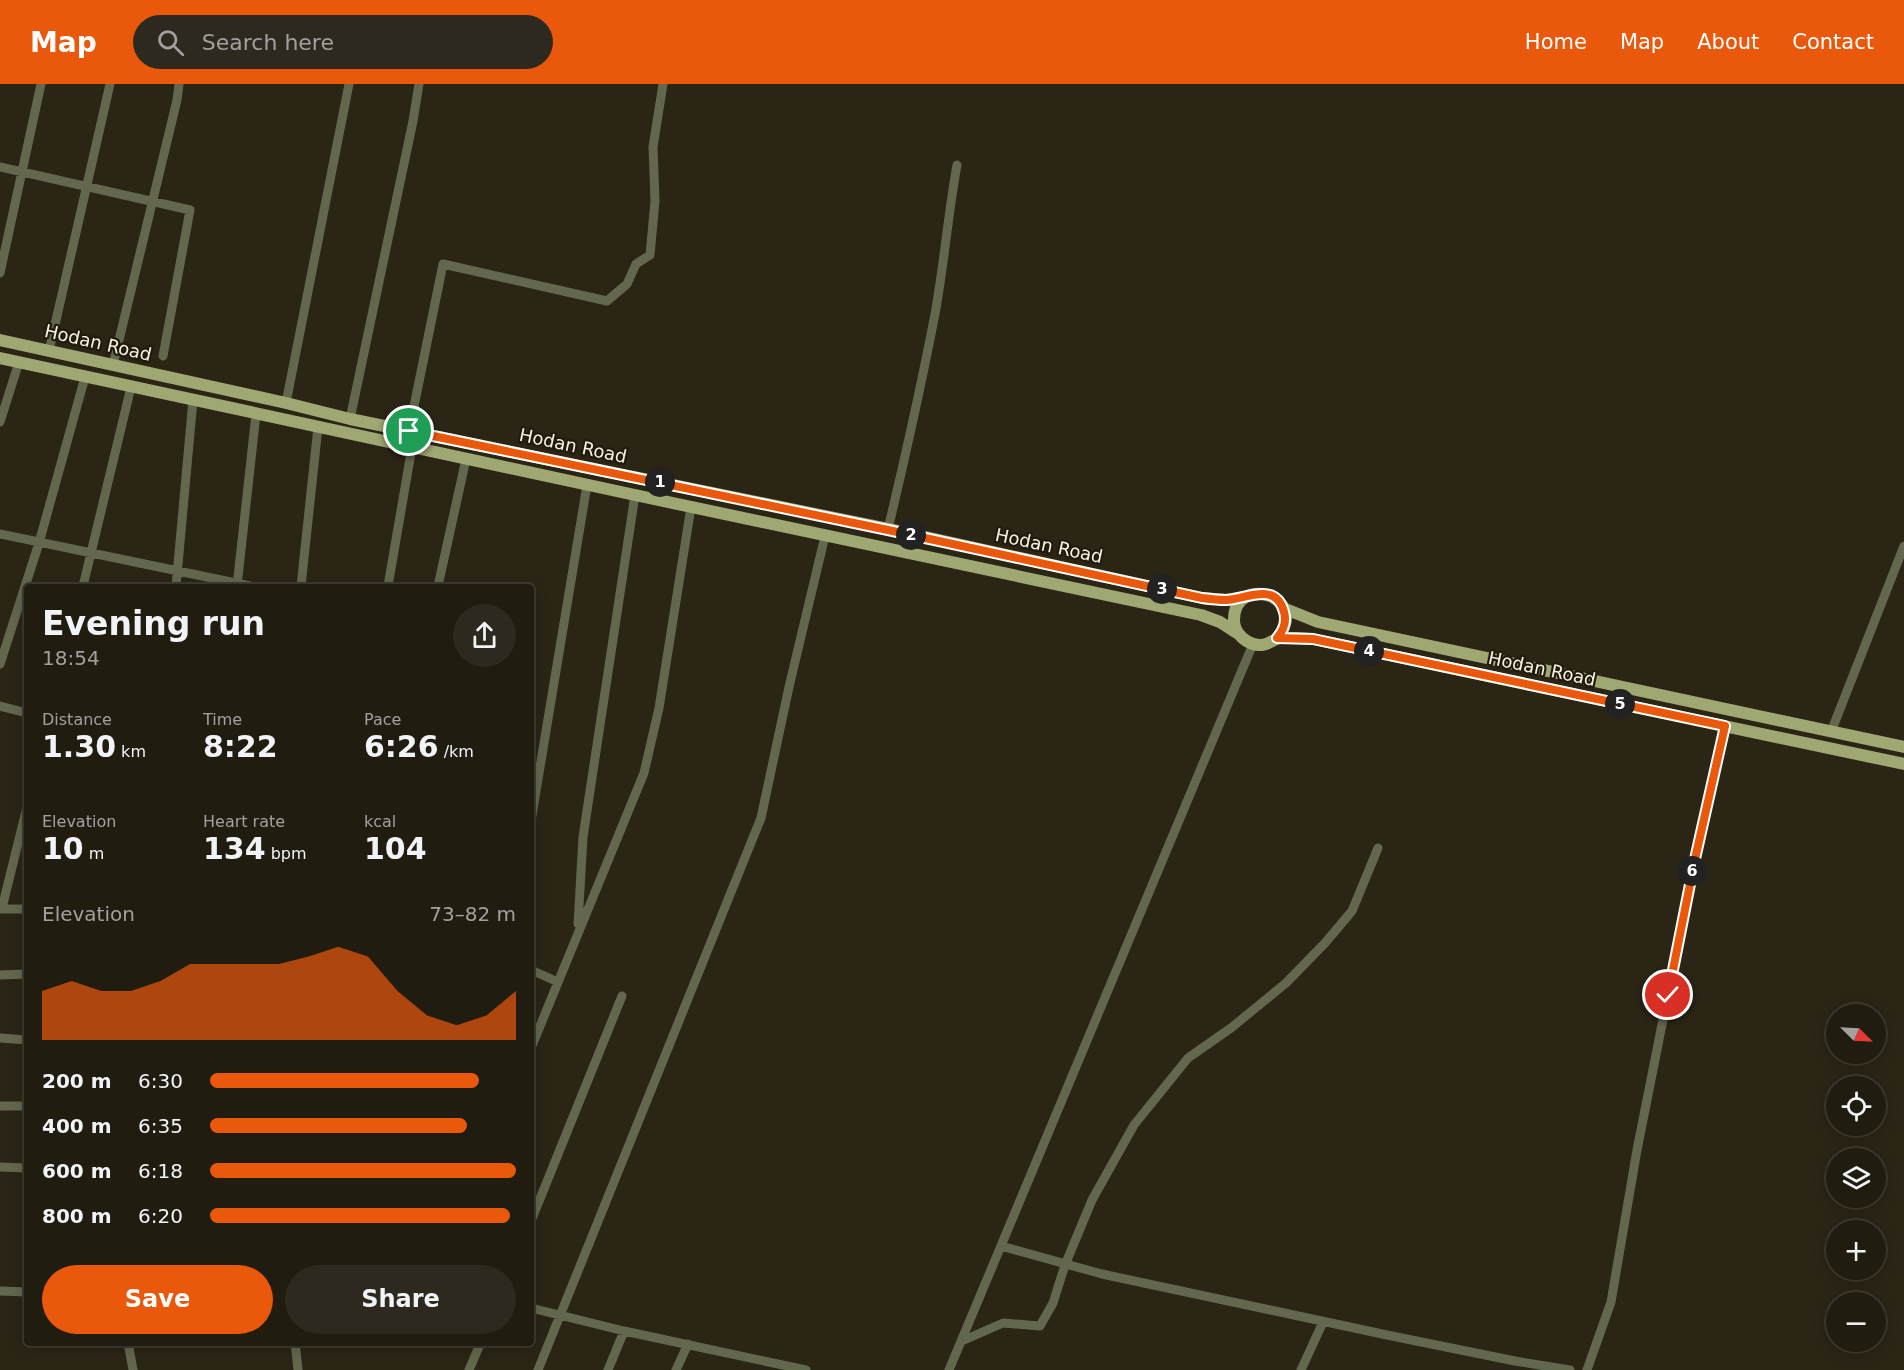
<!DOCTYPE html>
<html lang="en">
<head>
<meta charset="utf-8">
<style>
  :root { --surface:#201c10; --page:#2d291e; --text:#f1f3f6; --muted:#a2a19f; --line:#3d3a30; --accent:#ea580c }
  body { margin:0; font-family:"DejaVu Sans",sans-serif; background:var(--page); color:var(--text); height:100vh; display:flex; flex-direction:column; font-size:22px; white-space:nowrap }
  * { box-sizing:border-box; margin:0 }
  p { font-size:20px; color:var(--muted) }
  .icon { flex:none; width:33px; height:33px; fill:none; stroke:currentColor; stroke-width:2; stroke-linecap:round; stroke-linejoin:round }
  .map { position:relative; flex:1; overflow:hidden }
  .sheet { position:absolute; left:24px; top:500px; width:510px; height:762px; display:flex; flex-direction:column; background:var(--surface); border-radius:6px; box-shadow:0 3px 15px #0003,0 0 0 2px var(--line) }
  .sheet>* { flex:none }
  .needle { width:39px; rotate:114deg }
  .controls { position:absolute; left:1826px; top:920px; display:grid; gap:12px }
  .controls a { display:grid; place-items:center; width:60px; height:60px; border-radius:50%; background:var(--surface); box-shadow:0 3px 15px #0003,0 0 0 2px var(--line); font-size:30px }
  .pin { position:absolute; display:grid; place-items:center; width:51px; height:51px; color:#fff; margin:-26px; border:3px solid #fff; border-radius:50%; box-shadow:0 2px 6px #0007 }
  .km { position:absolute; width:30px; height:30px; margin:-15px; border-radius:50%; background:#222; color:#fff; font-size:16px; line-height:30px; text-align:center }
  .round { display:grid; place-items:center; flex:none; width:63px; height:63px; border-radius:32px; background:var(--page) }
  .head { display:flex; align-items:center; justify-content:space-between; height:102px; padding:0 18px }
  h1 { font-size:33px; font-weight:600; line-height:45px }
  .stats { display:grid; grid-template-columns:repeat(3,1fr); gap:9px; height:102px; padding:6px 18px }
  .stats div { display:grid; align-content:center }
  .stats b { font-size:30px; font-weight:600 }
  .stats small { font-size:16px; font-weight:400 }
  .stats p { font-size:16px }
  .chart { height:168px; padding:12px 18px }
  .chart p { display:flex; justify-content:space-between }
  .chart svg { width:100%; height:108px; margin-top:6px; fill:var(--accent); opacity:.7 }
  .cta { display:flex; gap:12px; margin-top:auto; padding:12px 18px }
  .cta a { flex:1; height:69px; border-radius:36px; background:var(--accent); color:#fff; font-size:24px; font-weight:600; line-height:69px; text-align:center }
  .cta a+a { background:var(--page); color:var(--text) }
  ul { padding:0 18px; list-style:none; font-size:20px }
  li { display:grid; grid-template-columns:96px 72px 1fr; align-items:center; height:45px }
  li i { height:15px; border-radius:8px; background:var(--accent) }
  header { display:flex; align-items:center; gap:36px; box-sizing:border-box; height:84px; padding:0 30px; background:var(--accent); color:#fff }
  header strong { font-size:28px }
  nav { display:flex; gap:33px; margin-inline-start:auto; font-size:21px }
  .search { width:420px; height:54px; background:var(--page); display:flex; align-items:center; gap:15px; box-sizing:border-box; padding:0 21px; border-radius:33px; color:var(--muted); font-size:22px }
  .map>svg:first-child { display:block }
</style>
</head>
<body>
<header>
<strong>Map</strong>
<div class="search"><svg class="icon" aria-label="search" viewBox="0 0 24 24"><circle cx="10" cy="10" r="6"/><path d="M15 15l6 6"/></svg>Search here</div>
<nav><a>Home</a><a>Map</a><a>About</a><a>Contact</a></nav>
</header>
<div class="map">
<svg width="1904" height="1286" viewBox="0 0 1904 1286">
  <rect width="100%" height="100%" fill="#2b2516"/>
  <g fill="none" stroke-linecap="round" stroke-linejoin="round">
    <path stroke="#62674d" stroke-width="9" d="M0 83 190 126 163 272
      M0 189 41 0
      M49 267 110 0
      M113 281 177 16 179 0
      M286 319 349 0
      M350 335 413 37 419 0
      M0 338 19 278
      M409 347 443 180 607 217 627 200 636 180 650 171 655 117 653 63 663 0
      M888 445C905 374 921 302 935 230 944 181 948 130 957 81
      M0 450 250 502
      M83 502 131 303
      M176 502 193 316
      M237 502 256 330
      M301 502 318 343
      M388 502 412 363
      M438 502 466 375
      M0 580 39 459 85 293
      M0 622 27 629
      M1831 648 1904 462
      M531 737 587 401
      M2 824 27 723
      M0 825H27
      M578 840 583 753 635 411
      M531 886 558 898
      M0 891 27 890
      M0 954 27 956
      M531 964 644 689 659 624 691 423
      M0 1022H27
      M0 1083 27 1084
      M531 1137 622 912
      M1001 1162 1102 1190 1387 1251 1515 1277 1570 1286
      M0 1207 27 1208
      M531 1224 624 1247 806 1286
      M962 1257 1003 1239 1040 1242 1053 1219 1065 1181 1092 1116 1134 1041 1188 974 1231 944 1286 899 1325 859 1352 827 1378 764
      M128 1258 133 1286
      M295 1258 298 1286
      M469 1286 481 1258
      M538 1286 761 734 789 603 825 452
      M608 1286 624 1247
      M676 1286 688 1260
      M949 1286 1253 560
      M1301 1286 1323 1238
      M1587 1286 1611 1218 1637 1066 1695 775 1725 642"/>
    <path stroke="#9fa873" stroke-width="12" d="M0 256 286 319 350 335 888 445 1202 514 1226 516 1246 513
      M0 274 635 411 1201 531 1220 538 1240 551
      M1283 524 1318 538 1904 663
      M1277 554C1312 512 1234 489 1234 536 1234 550 1248 562 1262 561 1269 560 1274 555 1280 554 1290 553 1302 555 1313 555L1904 680"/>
  </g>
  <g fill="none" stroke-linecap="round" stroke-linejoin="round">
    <g stroke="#fff" stroke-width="12">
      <path id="route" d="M409 347 888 446 1202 514C1210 515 1218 516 1226 516 1246 515 1276 497 1284 528 1287 538 1283 547 1277 554L1313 555 1725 642 1695 775 1668 911"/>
    </g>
    <use href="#route" stroke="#ea580c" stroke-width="8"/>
  </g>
  <g text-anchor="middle" stroke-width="4.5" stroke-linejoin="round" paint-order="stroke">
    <g font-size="18" fill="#f6f2e8" stroke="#221b0c">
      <text transform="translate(98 259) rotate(13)" y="6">Hodan Road</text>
      <text transform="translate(573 362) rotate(12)" y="6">Hodan Road</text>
      <text transform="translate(1049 462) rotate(12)" y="6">Hodan Road</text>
      <text transform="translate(1542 585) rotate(12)" y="6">Hodan Road</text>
    </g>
  </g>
</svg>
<div class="controls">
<a><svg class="needle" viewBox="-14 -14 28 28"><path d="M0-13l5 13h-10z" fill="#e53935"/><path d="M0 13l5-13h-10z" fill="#a2a19f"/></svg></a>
<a><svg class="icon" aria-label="locate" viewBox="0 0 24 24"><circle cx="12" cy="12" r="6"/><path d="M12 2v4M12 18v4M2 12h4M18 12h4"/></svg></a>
<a><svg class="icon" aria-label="layers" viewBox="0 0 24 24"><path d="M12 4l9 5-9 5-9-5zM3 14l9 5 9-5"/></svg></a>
<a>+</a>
<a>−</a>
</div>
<div class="pin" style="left:409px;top:347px;background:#1e9e55"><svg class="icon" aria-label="arrive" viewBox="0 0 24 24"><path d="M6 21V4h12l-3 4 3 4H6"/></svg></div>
<div class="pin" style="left:1668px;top:911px;background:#d93025"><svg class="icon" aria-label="check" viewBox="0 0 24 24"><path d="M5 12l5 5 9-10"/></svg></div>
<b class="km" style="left:660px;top:398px">1</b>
<b class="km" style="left:911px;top:451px">2</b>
<b class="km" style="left:1162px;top:505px">3</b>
<b class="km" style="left:1369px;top:567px">4</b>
<b class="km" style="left:1620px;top:620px">5</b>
<b class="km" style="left:1692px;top:787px">6</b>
<section class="sheet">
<div class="head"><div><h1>Evening run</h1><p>18:54</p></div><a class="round"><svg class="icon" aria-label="share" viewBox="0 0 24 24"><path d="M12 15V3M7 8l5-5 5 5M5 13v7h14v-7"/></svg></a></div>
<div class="stats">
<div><p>Distance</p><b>1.30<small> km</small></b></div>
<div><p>Time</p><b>8:22</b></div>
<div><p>Pace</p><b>6:26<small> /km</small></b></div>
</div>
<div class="stats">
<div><p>Elevation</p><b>10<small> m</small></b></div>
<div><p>Heart rate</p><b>134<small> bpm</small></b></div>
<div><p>kcal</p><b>104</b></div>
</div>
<div class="chart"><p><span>Elevation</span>73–82 m</p>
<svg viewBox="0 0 160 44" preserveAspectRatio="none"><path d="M0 44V24L10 20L20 24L30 24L40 20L50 13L60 13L70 13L80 13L90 10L100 6L110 10L120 24L130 34L140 38L150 34L160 24V44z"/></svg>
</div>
<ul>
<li><b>200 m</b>6:30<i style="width:88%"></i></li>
<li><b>400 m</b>6:35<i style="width:84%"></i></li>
<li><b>600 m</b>6:18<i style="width:100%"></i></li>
<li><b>800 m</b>6:20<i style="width:98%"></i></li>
</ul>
<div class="cta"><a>Save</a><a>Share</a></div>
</section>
</div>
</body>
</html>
